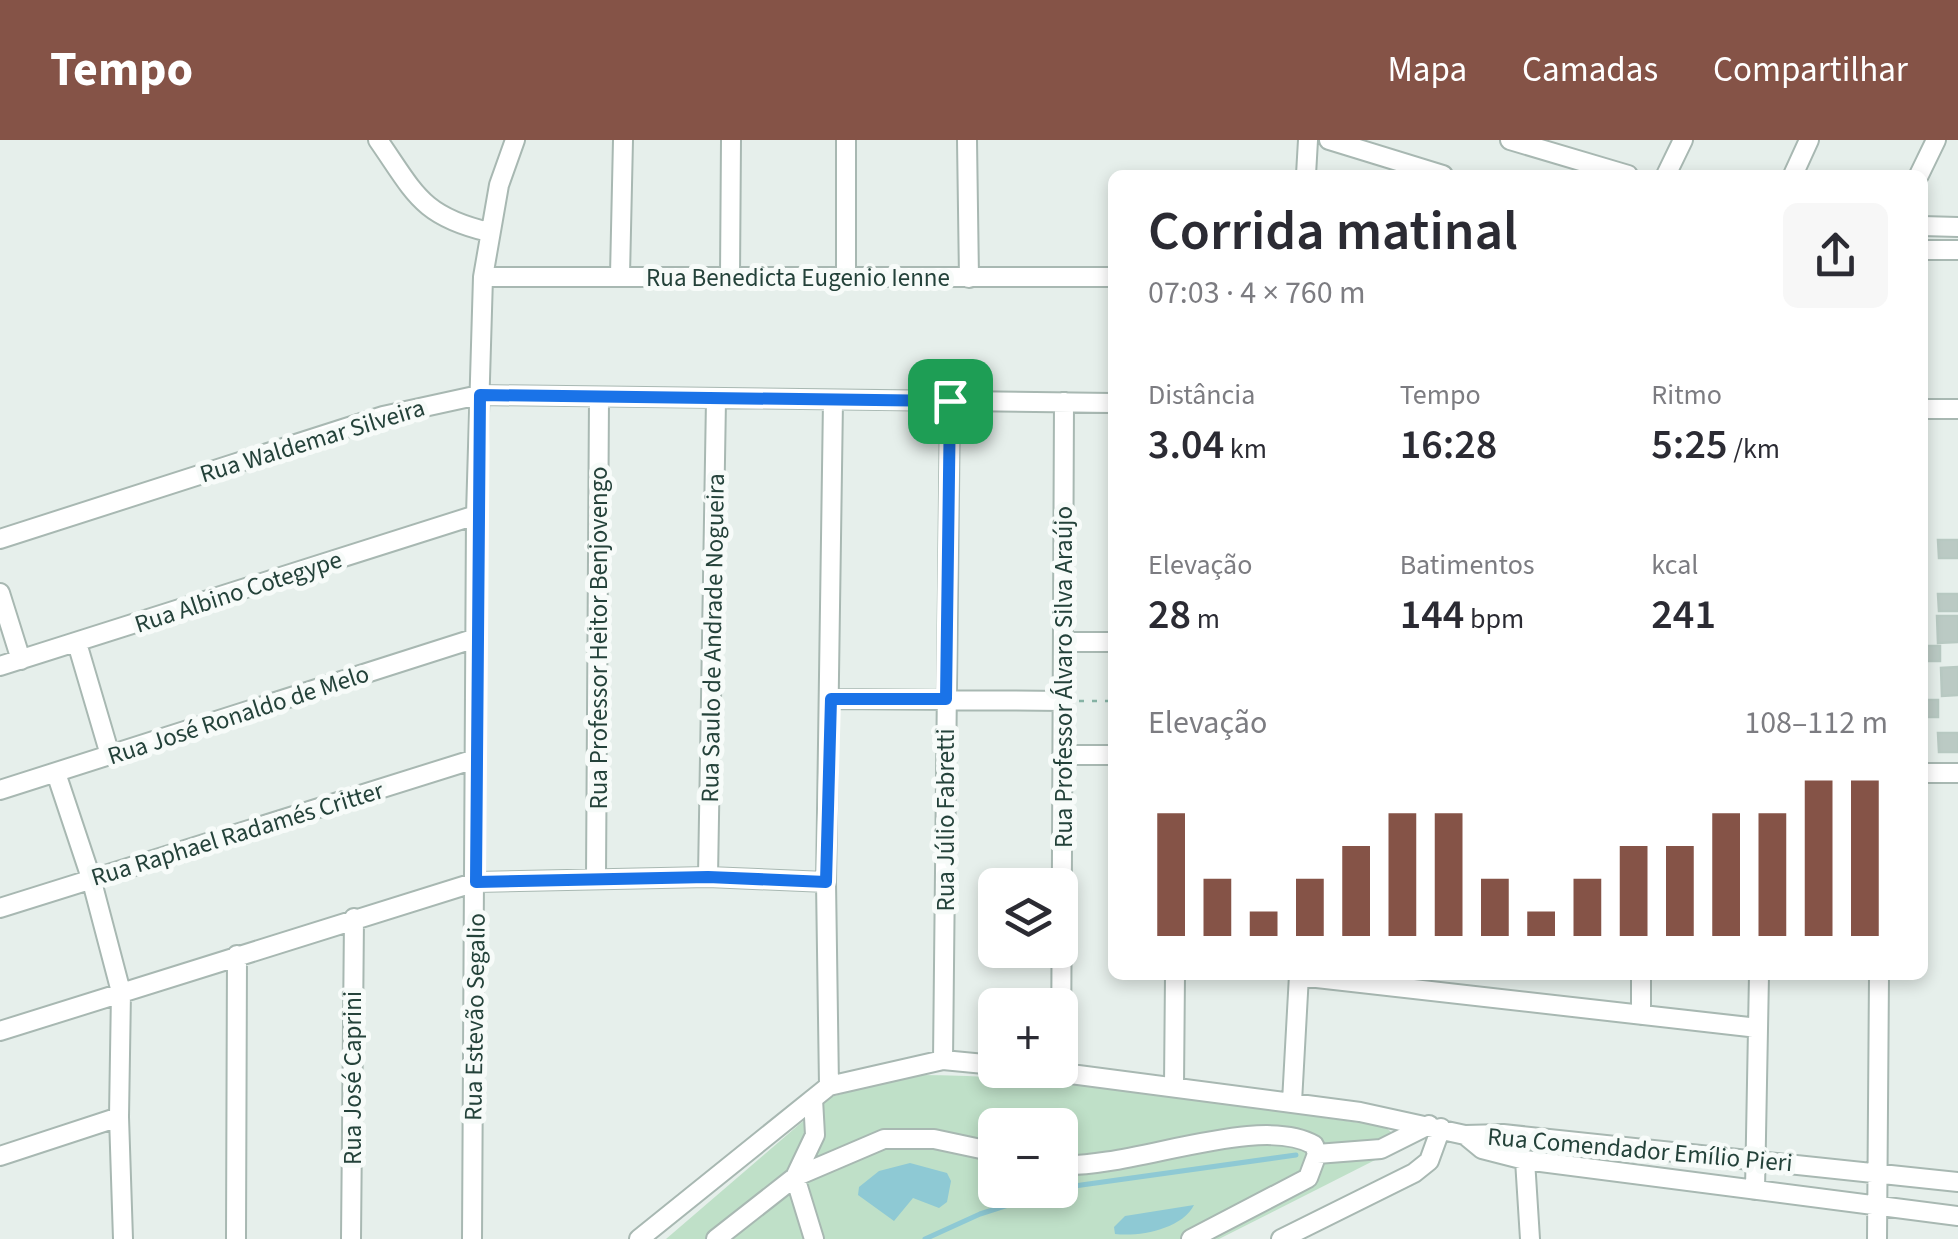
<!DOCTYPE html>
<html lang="pt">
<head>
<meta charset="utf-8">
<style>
  :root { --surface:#fff; --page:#f7f7f7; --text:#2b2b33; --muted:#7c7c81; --accent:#855347 }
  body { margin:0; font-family:"Source Sans 3",sans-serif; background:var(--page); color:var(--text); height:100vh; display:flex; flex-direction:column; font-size:38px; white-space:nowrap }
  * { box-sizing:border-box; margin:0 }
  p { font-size:32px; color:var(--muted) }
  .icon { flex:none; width:55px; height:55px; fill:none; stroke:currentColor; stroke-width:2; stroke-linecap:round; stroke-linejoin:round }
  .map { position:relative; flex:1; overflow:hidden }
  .drawer { position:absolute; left:1108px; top:30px; width:820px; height:810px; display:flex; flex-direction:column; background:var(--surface); border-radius:15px; box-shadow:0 5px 15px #0003 }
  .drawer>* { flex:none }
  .buttons { position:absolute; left:978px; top:728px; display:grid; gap:20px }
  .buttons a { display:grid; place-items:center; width:100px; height:100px; border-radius:15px; background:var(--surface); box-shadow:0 5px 15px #0003; font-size:50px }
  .pin { position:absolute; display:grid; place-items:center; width:85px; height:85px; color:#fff; margin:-42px; border-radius:20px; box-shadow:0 5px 15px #0006 }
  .round { display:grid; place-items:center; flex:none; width:105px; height:105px; border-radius:15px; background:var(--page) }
  .summary { display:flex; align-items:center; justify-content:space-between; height:170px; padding:0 40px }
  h1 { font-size:55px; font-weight:600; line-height:75px }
  .metrics { display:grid; grid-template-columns:repeat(3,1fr); gap:15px; height:170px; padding:10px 40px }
  .metrics div { display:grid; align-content:center }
  .metrics b { font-size:42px; font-weight:600 }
  .metrics small { font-size:28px; font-weight:400 }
  .metrics p { font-size:28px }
  .chart { height:280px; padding:20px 40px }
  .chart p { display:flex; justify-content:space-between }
  .chart svg { width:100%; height:180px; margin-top:10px; stroke:var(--accent); stroke-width:6 }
  header { display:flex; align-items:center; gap:60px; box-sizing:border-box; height:140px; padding:0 50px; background:var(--accent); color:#fff }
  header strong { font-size:48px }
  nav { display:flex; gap:55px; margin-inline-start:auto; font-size:35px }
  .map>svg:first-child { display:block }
</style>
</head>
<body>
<header>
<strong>Tempo</strong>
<nav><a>Mapa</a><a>Camadas</a><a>Compartilhar</a></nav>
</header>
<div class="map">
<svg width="1958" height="1099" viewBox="0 0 1958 1099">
  <rect width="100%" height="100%" fill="#e6efeb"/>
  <path fill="#bfe0c8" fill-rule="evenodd" d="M908 935C1067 934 1227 965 1384 986L1397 997 1383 1016 1219 1099H666L831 957ZM995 985H1060V1050H995Z"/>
  <path fill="#8ec9d4" d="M910 1023 947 1033 951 1041 947 1062 939 1068 913 1058 894 1081 858 1055 859 1047 879 1031Z
    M1194 1065C1182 1089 1140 1097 1115 1094L1114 1087 1125 1076Z"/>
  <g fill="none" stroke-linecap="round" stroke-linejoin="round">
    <path stroke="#8ec9d4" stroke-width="5" d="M1060 1048 1296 1015
      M925 1099 980 1074 1055 1050"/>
  </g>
  <path fill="#bbcac4" stroke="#b8c9c2" stroke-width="2.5" d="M1938 400H1958V418H1939Z
    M1938 454H1958V471H1939Z
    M1937 476H1958V502L1938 503Z
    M1922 506H1940V521H1922Z
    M1958 527V555L1942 556 1941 528Z
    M1922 560H1938V577H1922Z
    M1938 593H1958V612H1939Z"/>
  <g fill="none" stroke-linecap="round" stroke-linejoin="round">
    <g stroke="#a8b8b2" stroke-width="22">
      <path id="minor" d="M378 0C415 53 421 76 489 92
        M846 0V137
        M967 0 969 138
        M1329 0 1443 35
        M1510 0 1628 35
        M1306 35 1308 0
        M1666 35 1683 0
        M1793 35 1809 0
        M1919 35 1936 0
        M1922 86 1958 87
        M1922 110H1958
        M620 135 623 0
        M730 136 731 0
        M483 137H1112
        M1922 269H1958
        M0 399 383 276 479 255 1112 263
        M0 453 21 520
        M1063 502H1112
        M77 503 110 615
        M0 526 476 375
        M831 559 1063 561
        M1062 615H1112
        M56 633 91 738 121 852 119 977 123 1099
        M1922 633H1958
        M0 650 476 498
        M596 737 599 258
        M708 737 716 260
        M0 768 475 619
        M1299 836 1758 888
        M1641 875V835
        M0 891 476 742 708 737 826 742
        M943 920 950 261
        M1040 930 1360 972 1465 995 1503 994 1958 1042
        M1061 932 1064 262
        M829 946 826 742 833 261
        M1174 946 1175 835
        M813 959 815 995 795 1037 814 1099
        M1292 962 1299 835
        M1465 995 1482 1009 1525 1020 1958 1076
        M1317 1014 1381 1009 1429 985
        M0 1016 119 977
        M1525 1020 1530 1099
        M1060 1025C1130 1029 1259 973 1314 1005L1317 1014 1308 1038 1191 1099
        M1755 1050 1759 835
        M236 1099 237 815
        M351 1099 354 778
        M472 1099 476 375 483 137 499 45 515 0
        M639 1099 829 946 943 920 995 925
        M716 1099 795 1037 884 999H934L995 1012
        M1281 1099 1414 1033 1429 1021 1441 988
        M1877 1099 1879 835"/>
    </g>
    <path stroke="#86b3a5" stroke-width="2.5" stroke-dasharray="5 8" stroke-linecap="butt" d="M1079 561H1112"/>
    <use href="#minor" stroke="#fff" stroke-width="18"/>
  </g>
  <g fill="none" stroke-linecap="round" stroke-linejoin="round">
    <g stroke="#fff" stroke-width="20">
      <path id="route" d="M480 255 950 261 946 559H831L826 742 708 737 476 742Z"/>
    </g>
    <use href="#route" stroke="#1a73e8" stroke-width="12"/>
  </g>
  <g text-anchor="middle" stroke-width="10" stroke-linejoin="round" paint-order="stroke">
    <g font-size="25" fill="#24423a" stroke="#f7fbf9">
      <text x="798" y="146">Rua Benedicta Eugenio Ienne</text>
      <text transform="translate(312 300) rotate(-17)" y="9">Rua Waldemar Silveira</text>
      <text transform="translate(238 451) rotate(-18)" y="9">Rua Albino Cotegype</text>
      <text transform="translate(598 498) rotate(-90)" y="9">Rua Professor Heitor Benjovengo</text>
      <text transform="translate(712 498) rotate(-89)" y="9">Rua Saulo de Andrade Nogueira</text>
      <text transform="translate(1063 537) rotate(-90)" y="9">Rua Professor Álvaro Silva Araújo</text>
      <text transform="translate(238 574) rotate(-18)" y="9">Rua José Ronaldo de Melo</text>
      <text transform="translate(945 680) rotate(-90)" y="9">Rua Júlio Fabretti</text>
      <text transform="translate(237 693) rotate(-17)" y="9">Rua Raphael Radamés Critter</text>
      <text transform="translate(474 877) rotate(-89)" y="9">Rua Estevão Segalio</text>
      <text transform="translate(352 938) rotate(-90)" y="9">Rua José Caprini</text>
      <text transform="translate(1640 1009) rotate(5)" y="9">Rua Comendador Emílio Pieri</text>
    </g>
  </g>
</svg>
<div class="buttons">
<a><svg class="icon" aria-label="layers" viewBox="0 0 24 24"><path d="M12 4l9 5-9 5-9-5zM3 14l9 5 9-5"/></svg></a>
<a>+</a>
<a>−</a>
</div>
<div class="pin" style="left:950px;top:261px;background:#1e9e55"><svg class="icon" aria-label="arrive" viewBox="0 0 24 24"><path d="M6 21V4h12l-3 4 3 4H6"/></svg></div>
<section class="drawer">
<div class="summary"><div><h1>Corrida matinal</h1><p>07:03 · 4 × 760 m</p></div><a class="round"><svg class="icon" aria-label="share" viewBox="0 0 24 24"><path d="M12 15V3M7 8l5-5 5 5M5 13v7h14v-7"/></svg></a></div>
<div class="metrics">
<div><p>Distância</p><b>3.04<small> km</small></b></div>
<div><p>Tempo</p><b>16:28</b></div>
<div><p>Ritmo</p><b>5:25<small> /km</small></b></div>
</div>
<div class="metrics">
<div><p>Elevação</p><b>28<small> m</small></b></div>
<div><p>Batimentos</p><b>144<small> bpm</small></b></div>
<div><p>kcal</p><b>241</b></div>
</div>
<div class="chart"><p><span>Elevação</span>108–112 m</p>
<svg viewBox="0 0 160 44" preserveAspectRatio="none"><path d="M5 44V14M15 44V30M25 44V38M35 44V30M45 44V22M55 44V14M65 44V14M75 44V30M85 44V38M95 44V30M105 44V22M115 44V22M125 44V14M135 44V14M145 44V6M155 44V6"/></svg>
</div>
</section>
</div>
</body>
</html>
